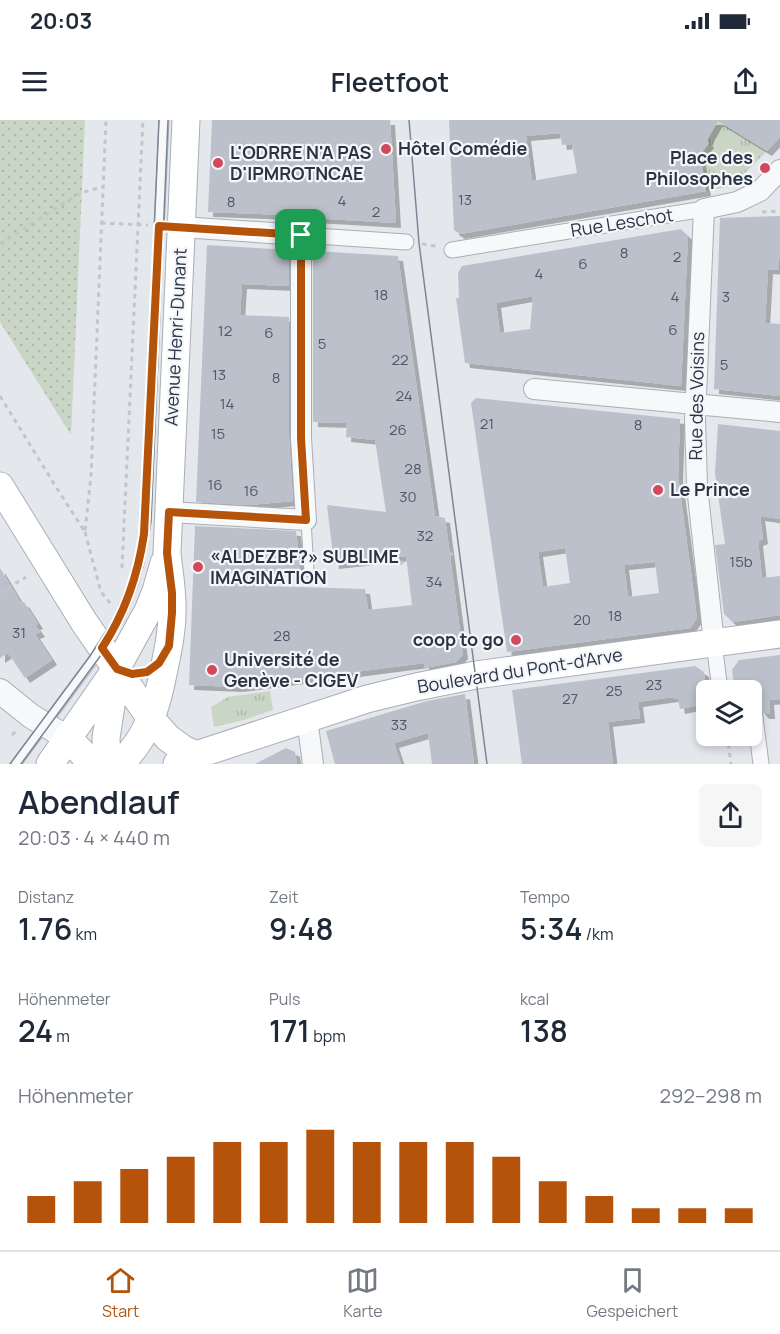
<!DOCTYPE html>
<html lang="de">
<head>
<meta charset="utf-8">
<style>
  :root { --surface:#fff; --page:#f6f6f7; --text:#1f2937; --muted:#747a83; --line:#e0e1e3; --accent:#b45309 }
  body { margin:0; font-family:Manrope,sans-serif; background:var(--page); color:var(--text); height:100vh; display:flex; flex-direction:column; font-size:22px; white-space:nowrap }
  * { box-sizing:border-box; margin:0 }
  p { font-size:20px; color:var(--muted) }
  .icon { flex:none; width:33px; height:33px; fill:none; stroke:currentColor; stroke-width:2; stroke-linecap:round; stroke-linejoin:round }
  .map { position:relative; height:644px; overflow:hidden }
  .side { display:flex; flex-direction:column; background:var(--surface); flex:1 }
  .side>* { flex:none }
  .tools { position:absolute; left:696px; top:560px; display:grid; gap:12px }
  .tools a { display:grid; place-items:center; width:66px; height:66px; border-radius:9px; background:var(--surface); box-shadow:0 3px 9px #0003; font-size:30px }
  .pin { position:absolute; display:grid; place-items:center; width:51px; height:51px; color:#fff; margin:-26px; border-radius:12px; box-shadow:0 3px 9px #0006 }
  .round { display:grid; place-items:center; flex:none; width:63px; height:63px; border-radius:9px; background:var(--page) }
  .summary { display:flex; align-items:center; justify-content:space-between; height:102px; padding:0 18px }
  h1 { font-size:33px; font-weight:600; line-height:45px }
  .stats { display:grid; grid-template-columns:repeat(3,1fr); gap:9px; height:102px; padding:6px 18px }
  .stats div { display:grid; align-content:center }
  .stats b { font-size:30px; font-weight:600 }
  .stats small { font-size:16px; font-weight:400 }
  .stats p { font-size:16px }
  .chart { height:168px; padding:12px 18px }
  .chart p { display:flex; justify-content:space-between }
  .chart svg { width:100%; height:108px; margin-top:6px; stroke:var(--accent); stroke-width:6 }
  .status { display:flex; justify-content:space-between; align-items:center; height:42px; padding:0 30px; background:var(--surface); direction:ltr }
  .status svg { height:16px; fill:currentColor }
  header { display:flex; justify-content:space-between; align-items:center; height:78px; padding:0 18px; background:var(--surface); font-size:27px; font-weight:600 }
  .dock { display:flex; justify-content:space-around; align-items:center; height:84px; border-top:2px solid var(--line); background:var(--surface); font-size:16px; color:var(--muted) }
  .dock a { display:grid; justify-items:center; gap:3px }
  .dock .selected { color:var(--accent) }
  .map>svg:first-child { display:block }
</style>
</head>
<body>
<div class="status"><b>20:03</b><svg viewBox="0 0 49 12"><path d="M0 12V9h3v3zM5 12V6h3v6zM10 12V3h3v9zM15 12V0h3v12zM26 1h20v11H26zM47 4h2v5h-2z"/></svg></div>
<header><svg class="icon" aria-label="menu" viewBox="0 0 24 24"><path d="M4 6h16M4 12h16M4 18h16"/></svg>Fleetfoot<svg class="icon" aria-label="share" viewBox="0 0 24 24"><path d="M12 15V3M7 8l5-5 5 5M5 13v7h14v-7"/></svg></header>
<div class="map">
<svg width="780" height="644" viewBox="0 0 780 644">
  <defs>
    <pattern id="grass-tufts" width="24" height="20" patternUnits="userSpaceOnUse" patternTransform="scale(1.5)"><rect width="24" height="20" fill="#c9d6c5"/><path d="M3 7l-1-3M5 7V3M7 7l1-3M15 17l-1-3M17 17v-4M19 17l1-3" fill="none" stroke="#adb8ab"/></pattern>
    <pattern id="park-dots" width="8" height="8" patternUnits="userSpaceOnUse" patternTransform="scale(1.5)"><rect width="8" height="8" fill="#c9d6c5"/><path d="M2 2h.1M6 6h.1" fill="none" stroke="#adb8ab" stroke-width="1.8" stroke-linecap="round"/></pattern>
    <filter id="shadow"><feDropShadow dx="5" dy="5" stdDeviation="0" flood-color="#0004"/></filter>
  </defs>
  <rect width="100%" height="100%" fill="#e4e7ec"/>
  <path fill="url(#grass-tufts)" d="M718 1 767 31 732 66 706 71 700 32 704 30 708 23 707 20Z
    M270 571 273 590 244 600 214 607 211 587 228 577Z"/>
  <path fill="url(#park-dots)" d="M0 0H85L71 315 0 202Z"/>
  <path fill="#bbc0ca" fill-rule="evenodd" filter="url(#shadow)" d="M212 0H390L396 103 312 98 313 96 208 92Z
    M449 0H780V17L767 31 718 1 707 20 709 23 700 35 706 71 460 114 454 110ZM560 13 562 25 572 24 577 53 532 61 526 16Z
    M780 96V130L778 150 768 149 765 203 780 204V276L714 269 720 98Z
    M681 109 688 116 681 266 465 243 456 178H459L458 153 462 146ZM533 176 530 209 500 213 496 183Z
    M207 125 289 130V166L242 164 240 195 289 197V318L293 381 247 385 196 382Z
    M313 131 398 136 435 396 445 398 463 534 456 542 424 548V543L238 567 189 565 195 406 296 411 300 448 267 452V466L365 469 368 490 412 485 406 436 334 444 327 385 386 392 375 320 346 317 347 303 313 302Z
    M476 278 680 299 678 356 697 498 690 508 507 532 471 283ZM565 428 570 463 543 467 538 432ZM655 442 659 473 628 477 624 445Z
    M718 304 780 311V399L760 396 763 419 758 421 762 458 780 456V495L733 502 724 494 715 425 725 424 715 353Z
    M0 448 21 483 24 482 38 504 35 505 40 512 35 514 52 540 25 558 8 533 0 538Z
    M780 535V579L769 580 770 594H764L759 588H752V570H735L732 550 739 540Z
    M695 546 704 552 706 571V584L680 589 678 579H674L673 577 638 582 640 598 608 602 613 644H522L512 570Z
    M465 574 474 644H432L428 613 394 623 401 644H335L326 611 427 581Z
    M286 628 295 632 297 644H255Z"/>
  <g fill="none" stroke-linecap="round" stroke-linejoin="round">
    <g stroke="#a9aeb7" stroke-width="11">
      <path id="service" d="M306 400 309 452
        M16 644 102 528 113 510 123 490 134 462 142 428 146 401 164 0"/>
    </g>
    <g stroke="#a9aeb7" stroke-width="17">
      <path id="pedestrian" d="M301 115 406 122
        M452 130 704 89
        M714 523 720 570
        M755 597 761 644"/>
    </g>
    <g stroke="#a9aeb7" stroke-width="22">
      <path id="minor" d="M534 269 780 292
        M169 392 306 400 301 318V115L181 107
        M714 523 697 366 695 299 704 89 737 82 760 71 780 50
        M307 598 313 644"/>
    </g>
    <g stroke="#a9aeb7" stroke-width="26">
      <path id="tertiary" d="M0 571 31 596 67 618"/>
    </g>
    <g stroke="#a9aeb7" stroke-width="29">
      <path id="secondary" d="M0 366 84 502 151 599 168 618 183 629 196 635
        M67 618C75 626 85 633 89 644
        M50 644 116 549 148 491 156 471 164 443
        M107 644 106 618 116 553
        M120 644C148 617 157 586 164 549 168 531 172 512 172 493 173 473 169 453 167 433L186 0
        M177 644 196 635 367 579 416 567 476 555 780 514"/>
    </g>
    <path stroke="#c2c5cb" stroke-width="3" stroke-dasharray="4.5 4.5" stroke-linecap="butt" d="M762 92 780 91
      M101 103 148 105
      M0 124 80 73 102 67
      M422 124 436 126
      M0 276 56 367 85 412 91 355 106 0
      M85 412 101 472 110 483
      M449 434H453
      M400 444 407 439
      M122 448 143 0
      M0 473 26 457
      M12 615 17 610
      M727 615 731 644"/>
    <use href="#service" stroke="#f7f8fa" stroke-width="9"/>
    <use href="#pedestrian" stroke="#f7f8fa" stroke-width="15"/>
    <use href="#minor" stroke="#f7f8fa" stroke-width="20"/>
    <use href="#tertiary" stroke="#f7f8fa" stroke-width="24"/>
    <use href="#secondary" stroke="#fff" stroke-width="27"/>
    <path stroke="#7d8696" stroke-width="1.5" d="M409 0 419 123 487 644
      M10 644 90 536 113 500 129 461 135 440 139 420 142 383 159 0
      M21 644 104 531 123 502 133 478 143 447 151 401 168 0"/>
  </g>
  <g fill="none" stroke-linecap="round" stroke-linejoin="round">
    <g stroke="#fff" stroke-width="12">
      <path id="route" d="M159 106 301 115V318L306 400 169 392 167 433 172 473V493L169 526 159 543 147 552 132 554 117 549 102 528C125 493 138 455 144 414Z"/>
    </g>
    <use href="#route" stroke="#b45309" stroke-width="8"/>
  </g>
  <g fill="#d1495b" stroke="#f4f6f9" stroke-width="2">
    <circle cx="386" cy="29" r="6"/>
    <circle cx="218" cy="43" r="6"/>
    <circle cx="765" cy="48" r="6"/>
    <circle cx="658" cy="370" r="6"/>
    <circle cx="198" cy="447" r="6"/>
    <circle cx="516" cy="520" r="6"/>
    <circle cx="212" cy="550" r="6"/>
  </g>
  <g text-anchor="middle" stroke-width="4.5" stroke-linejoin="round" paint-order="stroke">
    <g font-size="15" fill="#4f5766">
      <text x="465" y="85">13</text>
      <text x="342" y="86">4</text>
      <text x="231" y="87">8</text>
      <text x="376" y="97">2</text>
      <text x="624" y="138">8</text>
      <text x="677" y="142">2</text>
      <text x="583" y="149">6</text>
      <text x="539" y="159">4</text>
      <text x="381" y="180">18</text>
      <text x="675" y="182">4</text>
      <text x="726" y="182">3</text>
      <text x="673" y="215">6</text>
      <text x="225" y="216">12</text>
      <text x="269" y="218">6</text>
      <text x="322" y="229">5</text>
      <text x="400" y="245">22</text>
      <text x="724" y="250">5</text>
      <text x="219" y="260">13</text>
      <text x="276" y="263">8</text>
      <text x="404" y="281">24</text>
      <text x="227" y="289">14</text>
      <text x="487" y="309">21</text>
      <text x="638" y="310">8</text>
      <text x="398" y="315">26</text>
      <text x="218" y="319">15</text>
      <text x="413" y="354">28</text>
      <text x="215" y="370">16</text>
      <text x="251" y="376">16</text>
      <text x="408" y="382">30</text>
      <text x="425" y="421">32</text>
      <text x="741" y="447">15b</text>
      <text x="434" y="467">34</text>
      <text x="615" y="501">18</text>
      <text x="582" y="505">20</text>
      <text x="19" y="518">31</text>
      <text x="282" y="521">28</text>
      <text x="654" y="570">23</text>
      <text x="614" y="576">25</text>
      <text x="570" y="584">27</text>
      <text x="399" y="610">33</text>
    </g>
    <g font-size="18" font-weight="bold" fill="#2b3445" stroke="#f4f6f9" text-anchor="start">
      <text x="398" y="35">Hôtel Comédie</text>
      <text x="230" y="39">L'ODRRE N'A PAS<tspan x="230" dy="21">D'IPMROTNCAE</tspan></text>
      <text x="753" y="44" text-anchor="end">Place des<tspan x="753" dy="21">Philosophes</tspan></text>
      <text x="670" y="376">Le Prince</text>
      <text x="210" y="443">«ALDEZBF?» SUBLIME<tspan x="210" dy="21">IMAGINATION</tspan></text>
      <text x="504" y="526" text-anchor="end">coop to go</text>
      <text x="224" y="546">Université de<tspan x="224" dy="21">Genève - CIGEV</tspan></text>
    </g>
    <g font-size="18" fill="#2b3445" stroke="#f4f6f9">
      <text transform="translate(622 103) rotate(-9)" y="6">Rue Leschot</text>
      <text transform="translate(176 217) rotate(-87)" y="6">Avenue Henri-Dunant</text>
      <text transform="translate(697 276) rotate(-89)" y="6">Rue des Voisins</text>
      <text transform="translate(520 551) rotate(-9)" y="6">Boulevard du Pont-d'Arve</text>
    </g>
  </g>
</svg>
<div class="tools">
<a><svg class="icon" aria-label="layers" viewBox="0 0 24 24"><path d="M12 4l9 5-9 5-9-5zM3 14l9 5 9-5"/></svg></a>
</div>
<div class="pin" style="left:301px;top:115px;background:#1e9e55"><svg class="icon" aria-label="arrive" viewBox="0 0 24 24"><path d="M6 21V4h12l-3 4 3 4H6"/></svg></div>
</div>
<section class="side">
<div class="summary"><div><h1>Abendlauf</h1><p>20:03 · 4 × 440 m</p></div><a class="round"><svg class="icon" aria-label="share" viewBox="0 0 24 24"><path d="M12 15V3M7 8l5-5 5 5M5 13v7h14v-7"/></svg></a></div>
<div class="stats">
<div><p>Distanz</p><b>1.76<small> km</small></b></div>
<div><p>Zeit</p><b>9:48</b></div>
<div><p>Tempo</p><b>5:34<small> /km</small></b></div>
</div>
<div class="stats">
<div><p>Höhenmeter</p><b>24<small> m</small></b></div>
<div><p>Puls</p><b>171<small> bpm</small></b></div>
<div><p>kcal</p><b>138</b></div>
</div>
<div class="chart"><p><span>Höhenmeter</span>292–298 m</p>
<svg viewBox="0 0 160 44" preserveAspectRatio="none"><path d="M5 44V33M15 44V27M25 44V22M35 44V17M45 44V11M55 44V11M65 44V6M75 44V11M85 44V11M95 44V11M105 44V17M115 44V27M125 44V33M135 44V38M145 44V38M155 44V38"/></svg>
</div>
</section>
<nav class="dock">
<a class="selected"><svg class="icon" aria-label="home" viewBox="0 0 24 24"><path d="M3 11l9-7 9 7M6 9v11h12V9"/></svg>Start</a>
<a><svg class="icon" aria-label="map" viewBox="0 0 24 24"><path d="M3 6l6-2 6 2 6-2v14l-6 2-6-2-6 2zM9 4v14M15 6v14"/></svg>Karte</a>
<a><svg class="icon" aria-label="saved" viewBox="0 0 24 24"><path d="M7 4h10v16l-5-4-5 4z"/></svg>Gespeichert</a>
</nav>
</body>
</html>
